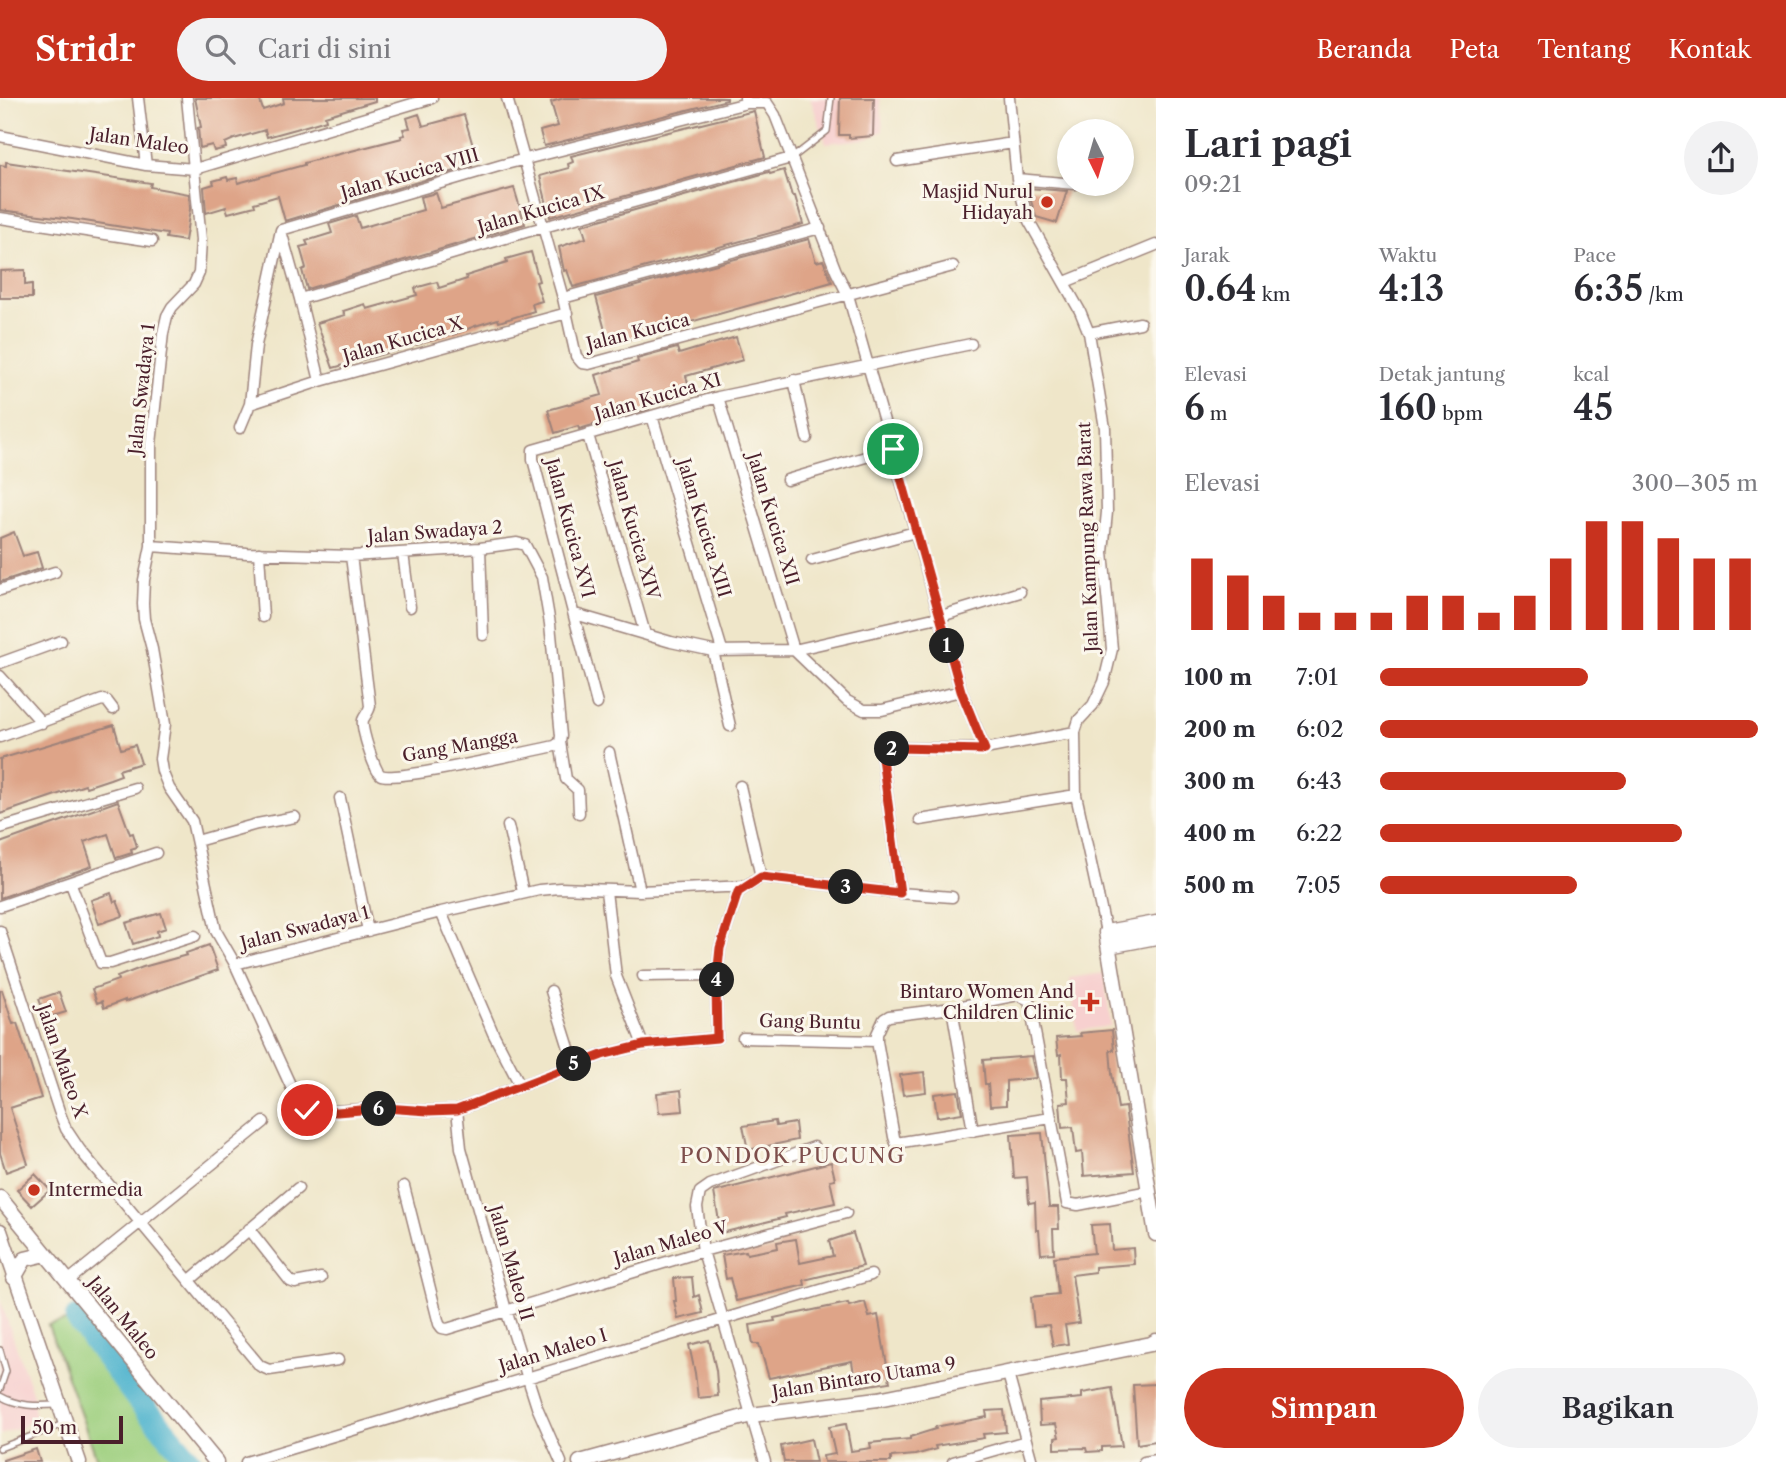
<!DOCTYPE html>
<html lang="id">
<head>
<meta charset="utf-8">
<style>
  :root { --surface:#fff; --page:#f2f2f3; --text:#2b2b33; --muted:#7c7c81; --accent:#c8321e }
  body { margin:0; font-family:"Libre Caslon Text",serif; background:var(--page); color:var(--text); height:100vh; display:flex; flex-direction:column; font-size:26px; white-space:nowrap }
  * { box-sizing:border-box; margin:0 }
  p { font-size:23px; color:var(--muted) }
  .icon { flex:none; width:38px; height:38px; fill:none; stroke:currentColor; stroke-width:2; stroke-linecap:round; stroke-linejoin:round }
  .map { position:relative; flex:1; overflow:hidden }
  .details { display:flex; flex-direction:column; background:var(--surface); width:630px }
  .details>* { flex:none }
  .needle { width:46px; rotate:175deg }
  .fabs { position:absolute; left:1057px; top:21px; display:grid; gap:14px }
  .fabs a { display:grid; place-items:center; width:77px; height:77px; border-radius:50%; background:var(--surface); box-shadow:0 4px 10px #0003; font-size:35px }
  .scale { position:absolute; left:21px; bottom:18px; width:102px; box-sizing:border-box; padding-left:7px; border:4px solid #4a1f2b; border-top:0; font-size:19px; line-height:24px; white-space:nowrap; color:#4a1f2b; -webkit-text-stroke:5px #fbf7ec; paint-order:stroke }
  .pin { position:absolute; display:grid; place-items:center; width:60px; height:60px; color:#fff; margin:-30px; border:4px solid #fff; border-radius:50%; box-shadow:0 2px 7px #0007 }
  .km { position:absolute; width:35px; height:35px; margin:-18px; border-radius:50%; background:#222; color:#fff; font-size:19px; line-height:35px; text-align:center }
  .round { display:grid; place-items:center; flex:none; width:74px; height:74px; border-radius:37px; background:var(--page) }
  .headline { display:flex; align-items:center; justify-content:space-between; height:119px; padding:0 28px }
  h1 { font-size:38px; font-weight:600; line-height:52px }
  .metrics { display:grid; grid-template-columns:repeat(3,1fr); gap:10px; height:119px; padding:7px 28px }
  .metrics div { display:grid; align-content:center }
  .metrics b { font-size:35px; font-weight:600 }
  .metrics small { font-size:19px; font-weight:400 }
  .metrics p { font-size:19px }
  .chart { height:196px; padding:14px 28px }
  .chart p { display:flex; justify-content:space-between }
  .chart svg { width:100%; height:126px; margin-top:7px; stroke:var(--accent); stroke-width:6 }
  .cta { display:flex; gap:14px; margin-top:auto; padding:14px 28px }
  .cta a { flex:1; height:80px; border-radius:42px; background:var(--accent); color:#fff; font-size:28px; font-weight:600; line-height:80px; text-align:center }
  .cta a+a { background:var(--page); color:var(--text) }
  ul { padding:0 28px; list-style:none; font-size:23px }
  li { display:grid; grid-template-columns:112px 84px 1fr; align-items:center; height:52px }
  li i { height:18px; border-radius:9px; background:var(--accent) }
  header { display:flex; align-items:center; gap:42px; box-sizing:border-box; height:98px; padding:0 35px; background:var(--accent); color:#fff }
  header strong { font-size:33px }
  nav { display:flex; gap:38px; margin-inline-start:auto; font-size:24px }
  .search { width:490px; height:63px; background:var(--page); display:flex; align-items:center; gap:18px; box-sizing:border-box; padding:0 24px; border-radius:38px; color:var(--muted); font-size:26px }
  main { display:flex; flex:1; min-height:0 }
  .map>svg:first-child { display:block }
</style>
</head>
<body>
<header>
<strong>Stridr</strong>
<div class="search"><svg class="icon" aria-label="search" viewBox="0 0 24 24"><circle cx="10" cy="10" r="6"/><path d="M15 15l6 6"/></svg>Cari di sini</div>
<nav><a>Beranda</a><a>Peta</a><a>Tentang</a><a>Kontak</a></nav>
</header>
<main>
<div class="map">
<svg width="1156" height="1364" viewBox="0 0 1156 1364">
  <rect width="100%" height="100%" fill="#fbf7ec"/>
  <filter id="ink" filterUnits="userSpaceOnUse"><feTurbulence type="fractalNoise" baseFrequency=".0143" numOctaves="2"/><feDisplacementMap in="SourceGraphic" scale="14" xChannelSelector="R" yChannelSelector="G"/><feConvolveMatrix kernelMatrix="1 2 1 2 8 2 1 2 1" color-interpolation-filters="sRGB"/></filter>
  <filter id="wash" filterUnits="userSpaceOnUse"><feTurbulence type="fractalNoise" baseFrequency=".00686" numOctaves="4" result="noise"/><feDisplacementMap in="SourceGraphic" scale="28" xChannelSelector="R" yChannelSelector="G"/><feGaussianBlur stdDeviation="1.57" result="paint"/><feColorMatrix in="noise" values="0 0 0 0 0 0 0 0 0 0 0 0 0 0 0 0 0 1.4 0 .05"/><feComposite in="paint" operator="in"/></filter>
  <g filter="url(#wash)">
    <rect width="100%" height="100%" fill="#efe6c9"/>
    <path fill="#f7d0cf" d="M810 0H880L883 33 867 41 826 45Z
      M1104 875 1111 928 1077 933 1070 880Z
      M0 1201 34 1300V1319L22 1329 0 1337Z"/>
    <path fill="#9dcf7e" stroke="#747754" stroke-width="2" d="M77 1220 194 1364H98L48 1227Z"/>
    <g fill="none" stroke-linecap="round" stroke-linejoin="round">
      <path stroke="#4eb3cd" stroke-width="24" d="M77 1220 140 1304 191 1364"/>
    </g>
    <g id="blocks">
      <path fill="#dea488" d="M195 0H259L263 12 284 5 283 0H375V3L325 18 326 22 296 31 267 39 265 32 234 41 225 45 226 50 214 53 212 47 200 50 198 30 201 29Z
        M564 0H727V2L544 48 540 33 558 28 551 4Z
        M840 0H874L873 38 849 40V37H839Z
        M754 13 765 59 550 119 540 78 569 70 568 66 573 64 571 58Z
        M419 16 423 28 464 17 473 48 467 50 472 68 285 123 278 98 254 105 255 108 228 115 226 109 206 115 204 89 214 86 213 83 227 79 228 82 237 80 238 85 304 67V65L402 40 401 38 405 37 403 31 410 30 407 20Z
        M6 64 151 85 150 89 189 96 190 111 185 143 166 140 167 136 72 121 0 112V67L6 68Z
        M784 72 792 98H795L803 126 573 189 567 172 564 173 559 149 586 140 582 127 769 74 770 76Z
        M514 90 525 126 307 191 302 172 306 170 300 149 308 147 306 143 332 135 329 126 356 118 360 130 423 112 420 99 436 95 441 110Z
        M1027 90 1067 93 1057 125 1036 119Z
        M809 141 816 164 823 162 832 184 609 247 596 199Z
        M531 154 539 183 536 184 542 203 532 206 534 213 499 224 498 221 475 228 455 236 333 270 317 225 345 217 343 213 365 206 367 211 417 197 415 190 437 184 439 190 467 181 466 178 507 165 506 161Z
        M25 172V187L32 186V200H0V173Z
        M736 239 743 262 686 278 691 296 648 308 649 311 579 331 578 328 555 335 548 312 602 297 596 277 638 264 637 261 677 250 679 256Z
        M14 434 23 458 37 454 42 470 0 484V440Z
        M114 627 121 651 135 647 141 665 119 672 121 677 110 681 86 689 85 687 0 716V661Z
        M118 703 130 736 133 735 137 749 131 751 132 755 116 760 108 736 84 744 92 768 0 800V745Z
        M111 795 114 804 117 803 123 818 99 826 91 802Z
        M161 815 166 830 157 833 158 838 133 846 126 825Z
        M209 847 218 872 125 904V902L104 910 102 903 97 905 92 891 118 882 117 879 143 869 187 857 186 855Z
        M0 892H2L13 926 17 925 41 1000 10 1010 28 1066 6 1074 0 1055Z
        M59 894 66 914 46 920 39 901Z
        M1112 932 1114 952H1110L1112 976 1118 1010 1125 1009 1134 1074 1084 1078 1082 1054 1076 1055 1073 1029 1062 1030 1060 1005 1069 1004 1067 980H1062L1061 956 1058 957 1056 940 1081 938 1080 935Z
        M1031 958 1036 980 1006 983V1007L990 1008 988 986H985L983 962Z
        M924 974 926 994 903 997 900 977Z
        M681 992 683 1013 659 1015 657 995Z
        M958 993 962 1015 937 1019 934 996Z
        M775 1023 776 1028 795 1025 797 1042 748 1052 743 1028Z
        M1042 1035 1049 1109H1058L1059 1131H1053L1054 1155 1041 1156 1039 1132H1036L1035 1104 1029 1105 1027 1079 1014 1080 1011 1037Z
        M831 1064 835 1081 830 1082 835 1105 785 1116 786 1119 721 1135 714 1094Z
        M35 1076 50 1092 32 1108 17 1092Z
        M1110 1126 1112 1152 1133 1150 1134 1166 1095 1169V1174L1072 1177 1079 1225 1065 1227 1068 1246 1053 1248 1049 1227 1034 1228 1031 1199 1058 1196 1054 1159 1094 1155 1091 1127Z
        M853 1135 863 1168 804 1182 805 1187 736 1203 730 1180 726 1181 722 1157 746 1153 747 1156 778 1150 777 1144 796 1141 800 1165 833 1158 829 1143Z
        M692 1179 694 1199 699 1197 703 1215 678 1221 674 1203H676L674 1180Z
        M865 1204 869 1219 878 1217 890 1284 856 1289 852 1263 769 1280 759 1246H753L750 1227 775 1223 774 1220 848 1205 849 1208Z
        M709 1242 716 1272 718 1298 698 1300 695 1275 689 1247Z
        M1156 1286V1343L1137 1346 1133 1287Z
        M1112 1290 1122 1348 1102 1349V1353L1087 1354 1086 1350 1055 1351V1340L1059 1339 1056 1326 1040 1327 1039 1304 1082 1300V1295Z
        M1004 1312 1006 1334 983 1336 984 1340 935 1348 936 1351 915 1357 891 1359V1364H824L823 1358 835 1356 829 1329 846 1326 851 1353 871 1350 870 1345 910 1341V1339L936 1331 935 1329 987 1319 986 1313Z
        M811 1341 816 1364H784L781 1348Z
        M36 1351 40 1364H3V1362Z"/>
    </g>
  </g>
  <g filter="url(#ink)">
    <use href="#blocks" fill-opacity="0" stroke="#9c827a" stroke-width="2"/>
    <g fill="none" stroke-linecap="round" stroke-linejoin="round">
      <g stroke="#9c827a" stroke-width="8">
        <path id="service" d="M792 60 827 33 831 0
          M0 1252 6 1273 0 1291
          M0 1298C20 1309 36 1308 58 1307
          M0 1350 66 1325"/>
      </g>
      <g stroke="#9c827a" stroke-width="13">
        <path id="minor" d="M138 0 146 67
          M187 0 201 142 199 175 194 186 172 209 167 218 163 235 151 346V448L144 482 143 506 144 521 152 551 165 626 160 661 162 673 169 690 192 723 216 833 235 866 298 1004 307 1012 317 1014 385 1010 428 1013 457 1012 602 957 643 947 717 940 716 888 720 850 738 794 761 779 900 795 952 799
          M507 0 563 200 576 258 582 265 589 266 953 168
          M745 0 747 5H767L775 17 836 173 848 197 961 593 985 651
          M1009 0 1017 81 1023 104 1029 123 1080 213 1089 235 1105 330 1107 414 1103 454 1112 551 1104 584 1093 607 1079 622 1075 634 1076 697 1106 834
          M0 38 146 67 195 71 432 0
          M897 63 1013 45
          M1017 81 1075 86
          M0 120 152 143
          M281 133 300 201 320 283
          M1065 184 1156 147
          M563 200 820 130
          M300 201 526 134 791 60
          M1089 235 1140 225
          M794 282 807 340
          M718 299 794 552 847 603 864 612H882L961 593
          M250 306 320 283 567 215
          M652 318 722 552
          M240 330 250 306 256 247 281 132 502 67 747 5
          M588 337 645 536
          M787 382 893 351
          M151 448 247 455 351 458 480 450 517 445 525 447 542 479 550 526 561 638 560 644 566 681 578 692 579 715
          M480 450 483 537
          M259 455 263 519
          M403 455 410 509
          M351 458 370 608C369 614 365 617 363 622 361 630 374 673 381 677 395 684 530 653 555 648L560 644
          M812 462 915 434
          M0 492 55 474
          M575 516 671 544 713 553 794 552 938 519 1020 494
          M713 553 730 628
          M0 565 61 543
          M0 578 42 625
          M597 606 533 361V352L718 299 971 246
          M0 639 102 602 107 603 113 611
          M609 654 640 793
          M740 688 761 779
          M340 700 368 833
          M920 722 1076 697
          M508 728 523 794
          M0 730 135 690
          M197 743 257 726 295 719
          M71 786 101 865H110L195 838
          M606 793 616 878 643 947
          M900 795 882 660 887 652 897 650 985 651 1075 634
          M0 808 156 755
          M441 814 493 935 520 987
          M0 833 59 1013 66 1031 80 1052 260 1268 269 1272 338 1262
          M235 866 441 814 539 792 560 790 640 793 746 788
          M643 878 717 877
          M551 893 574 966
          M952 910 973 1033
          M743 940 877 943
          M457 1012 461 1050 506 1212 537 1309 561 1364
          M1051 1020 896 1045 894 1039 877 943V936L884 921 889 918 952 910 1018 897 1029 902 1067 1105 1078 1107 1149 1093
          M404 1088 439 1226 442 1230 447 1231 703 1153 846 1115
          M249 1131 290 1183 295 1185 321 1180
          M190 1182 298 1090
          M68 1183 264 1024
          M1008 1276 1032 1364
          M246 1364 871 1177
          M765 1364 703 1153 697 1109 700 1094 710 1087 814 1049
          M953 1364 1026 1343
          M1144 1364 1156 1362"/>
      </g>
      <g stroke="#9c827a" stroke-width="17">
        <path id="tertiary" d="M1156 825 1106 834 1156 1136
          M1109 848 1156 839
          M0 1100 216 1364
          M0 1133 79 1364
          M14 1180 25 1161 46 1156
          M580 1364 751 1317 878 1301 1151 1246 1156 1243"/>
      </g>
      <use href="#service" stroke="#fff" stroke-width="5"/>
      <use href="#minor" stroke="#fff" stroke-width="10"/>
      <use href="#tertiary" stroke="#fff" stroke-width="14"/>
    </g>
  </g>
  <g fill="none" stroke-linecap="round" stroke-linejoin="round" filter="url(#ink)">
    <g stroke="#fff" stroke-width="14">
      <path id="route" d="M307 1012 337 1014 385 1010 428 1013 457 1012 602 957 643 947 717 940 716 888 720 850 738 794 761 779 900 795 882 660 887 652 897 650 985 652 961 593 893 351"/>
    </g>
    <use href="#route" stroke="#c8321e" stroke-width="9"/>
  </g>
  <g fill="#c8321e" stroke="#fbf7ec" stroke-width="2.5">
    <circle cx="1047" cy="104" r="7"/>
    <path d="M1086.5 893.5h7v7h7v7h-7v7h-7v-7h-7v-7h7z"/>
    <circle cx="34" cy="1092" r="7"/>
  </g>
  <g text-anchor="middle" stroke-width="6" stroke-linejoin="round" paint-order="stroke">
    <g font-size="18" fill="#4a1f2b" stroke="#fbf7ec">
      <text transform="translate(139 43) rotate(8)" y="6">Jalan Maleo</text>
      <text transform="translate(410 76) rotate(-16)" y="6">Jalan Kucica VIII</text>
      <text transform="translate(541 112) rotate(-16)" y="6">Jalan Kucica IX</text>
      <text transform="translate(638 234) rotate(-14)" y="6">Jalan Kucica</text>
      <text transform="translate(403 242) rotate(-16)" y="6">Jalan Kucica X</text>
      <text transform="translate(142 291) rotate(-84)" y="6">Jalan Swadaya 1</text>
      <text transform="translate(658 299) rotate(-16)" y="6">Jalan Kucica XI</text>
      <text transform="translate(773 421) rotate(73)" y="6">Jalan Kucica XII</text>
      <text transform="translate(570 430) rotate(75)" y="6">Jalan Kucica XVI</text>
      <text transform="translate(704 430) rotate(73)" y="6">Jalan Kucica XIII</text>
      <text transform="translate(634 432) rotate(74)" y="6">Jalan Kucica XIV</text>
      <text transform="translate(435 434) rotate(-4)" y="6">Jalan Swadaya 2</text>
      <text transform="translate(1088 439) rotate(-92)" y="6">Jalan Kampung Rawa Barat</text>
      <text transform="translate(460 648) rotate(-10)" y="6">Gang Mangga</text>
      <text transform="translate(305 830) rotate(-14)" y="6">Jalan Swadaya 1</text>
      <text transform="translate(810 924) rotate(1)" y="6">Gang Buntu</text>
      <text transform="translate(62 963) rotate(71)" y="6">Jalan Maleo X</text>
      <text transform="translate(671 1145) rotate(-16)" y="6">Jalan Maleo V</text>
      <text transform="translate(511 1165) rotate(74)" y="6">Jalan Maleo II</text>
      <text transform="translate(123 1220) rotate(51)" y="6">Jalan Maleo</text>
      <text transform="translate(553 1253) rotate(-17)" y="6">Jalan Maleo I</text>
      <text transform="translate(864 1280) rotate(-9)" y="6">Jalan Bintaro Utama 9</text>
    </g>
    <g font-size="18" fill="#4a1f2b" stroke="#fbf7ec" text-anchor="end">
      <text x="1033" y="100">Masjid Nurul<tspan x="1033" dy="21">Hidayah</tspan></text>
      <text x="1074" y="900">Bintaro Women And<tspan x="1074" dy="21">Children Clinic</tspan></text>
      <text x="48" y="1098" text-anchor="start">Intermedia</text>
    </g>
    <g font-size="21" letter-spacing="2" fill="#7e4e4c" stroke="#fbf7ec">
      <text x="793" y="1065">PONDOK PUCUNG</text>
    </g>
  </g>
</svg>
<div class="fabs">
<a><svg class="needle" viewBox="-14 -14 28 28"><path d="M0-13l5 13h-10z" fill="#e53935"/><path d="M0 13l5-13h-10z" fill="#7c7c81"/></svg></a>
</div>
<div class="scale">50 m</div>
<div class="pin" style="left:893px;top:351px;background:#1e9e55"><svg class="icon" aria-label="arrive" viewBox="0 0 24 24"><path d="M6 21V4h12l-3 4 3 4H6"/></svg></div>
<div class="pin" style="left:307px;top:1012px;background:#d93025"><svg class="icon" aria-label="check" viewBox="0 0 24 24"><path d="M5 12l5 5 9-10"/></svg></div>
<b class="km" style="left:947px;top:548px">1</b>
<b class="km" style="left:892px;top:651px">2</b>
<b class="km" style="left:846px;top:789px">3</b>
<b class="km" style="left:717px;top:882px">4</b>
<b class="km" style="left:574px;top:966px">5</b>
<b class="km" style="left:379px;top:1011px">6</b>
</div>
<section class="details">
<div class="headline"><div><h1>Lari pagi</h1><p>09:21</p></div><a class="round"><svg class="icon" aria-label="share" viewBox="0 0 24 24"><path d="M12 15V3M7 8l5-5 5 5M5 13v7h14v-7"/></svg></a></div>
<div class="metrics">
<div><p>Jarak</p><b>0.64<small> km</small></b></div>
<div><p>Waktu</p><b>4:13</b></div>
<div><p>Pace</p><b>6:35<small> /km</small></b></div>
</div>
<div class="metrics">
<div><p>Elevasi</p><b>6<small> m</small></b></div>
<div><p>Detak jantung</p><b>160<small> bpm</small></b></div>
<div><p>kcal</p><b>45</b></div>
</div>
<div class="chart"><p><span>Elevasi</span>300–305 m</p>
<svg viewBox="0 0 160 44" preserveAspectRatio="none"><path d="M5 44V19M15 44V25M25 44V32M35 44V38M45 44V38M55 44V38M65 44V32M75 44V32M85 44V38M95 44V32M105 44V19M115 44V6M125 44V6M135 44V12M145 44V19M155 44V19"/></svg>
</div>
<ul>
<li><b>100 m</b>7:01<i style="width:55%"></i></li>
<li><b>200 m</b>6:02<i style="width:100%"></i></li>
<li><b>300 m</b>6:43<i style="width:65%"></i></li>
<li><b>400 m</b>6:22<i style="width:80%"></i></li>
<li><b>500 m</b>7:05<i style="width:52%"></i></li>
</ul>
<div class="cta"><a>Simpan</a><a>Bagikan</a></div>
</section>
</main>
</body>
</html>
